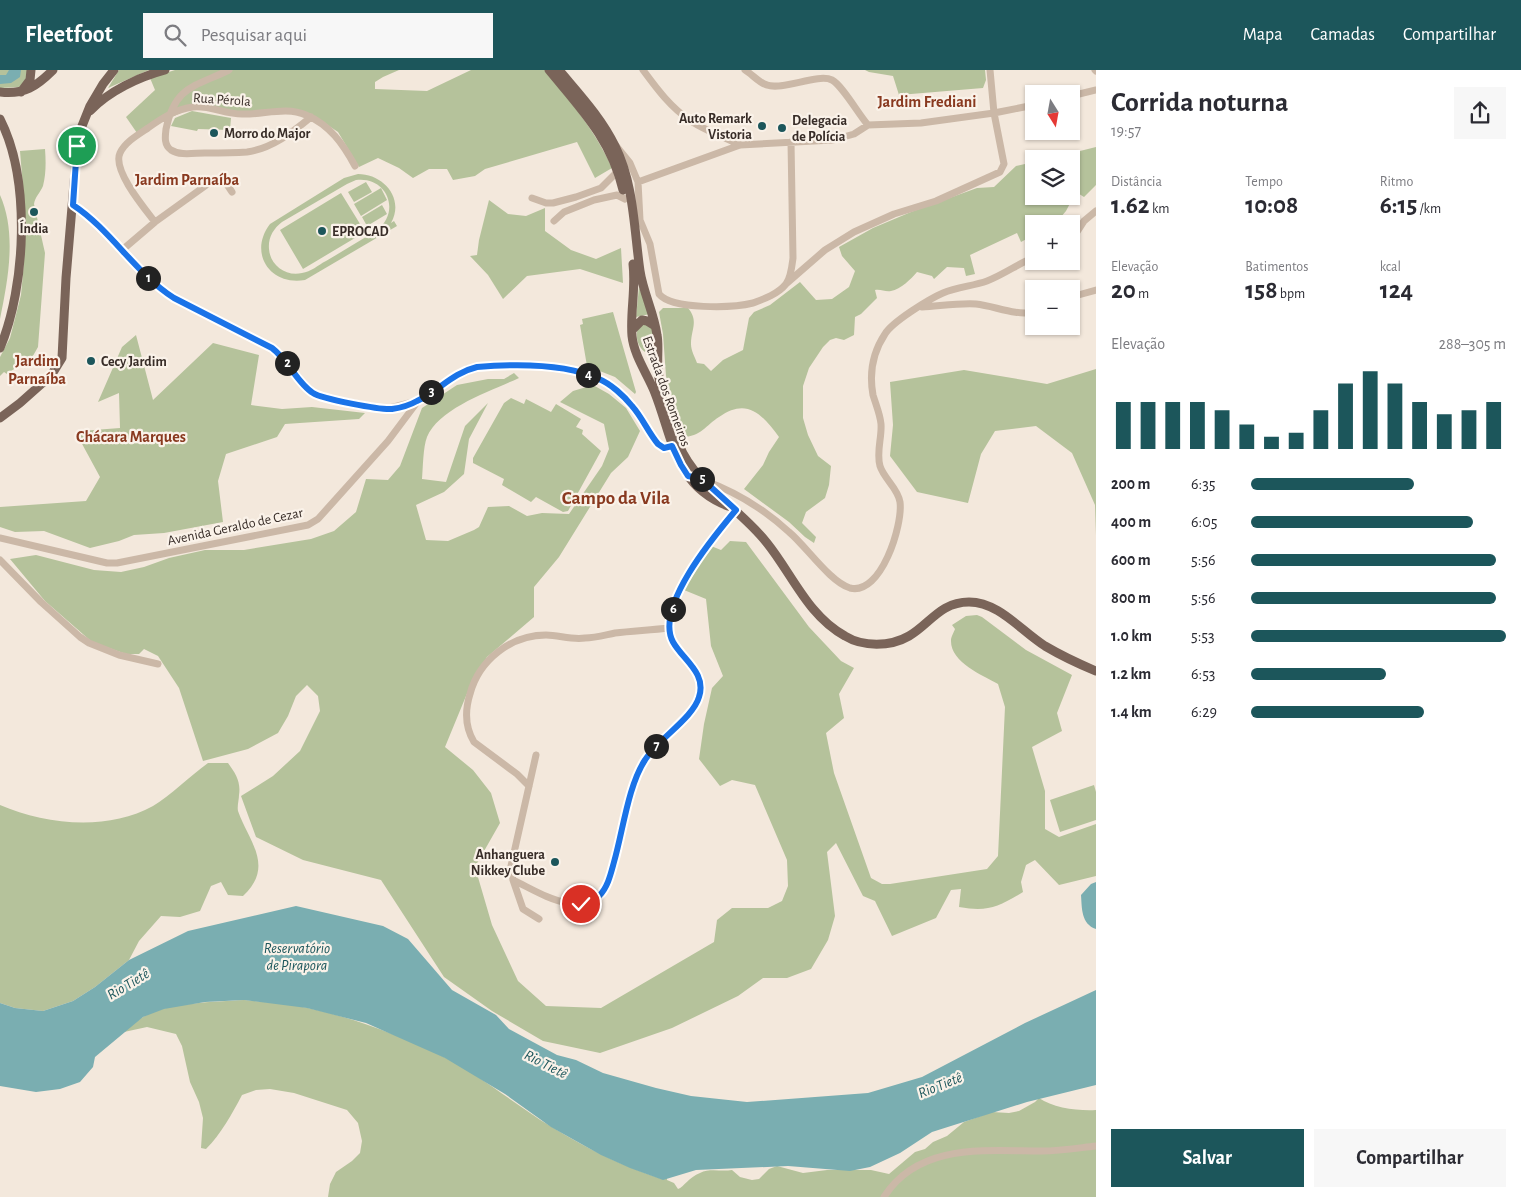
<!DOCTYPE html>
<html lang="pt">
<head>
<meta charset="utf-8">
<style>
  :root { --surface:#fff; --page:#f7f7f7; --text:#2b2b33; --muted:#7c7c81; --accent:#1c565b }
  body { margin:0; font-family:"Alegreya Sans",sans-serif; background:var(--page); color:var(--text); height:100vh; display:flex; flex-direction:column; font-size:19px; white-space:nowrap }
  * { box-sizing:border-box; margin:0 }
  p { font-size:16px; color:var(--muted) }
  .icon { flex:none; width:28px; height:28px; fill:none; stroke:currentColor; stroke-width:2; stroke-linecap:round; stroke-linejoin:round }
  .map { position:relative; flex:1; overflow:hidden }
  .details { display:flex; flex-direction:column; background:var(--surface); width:425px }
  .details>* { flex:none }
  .needle { width:32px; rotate:169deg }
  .fabs { position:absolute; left:1025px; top:15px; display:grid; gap:10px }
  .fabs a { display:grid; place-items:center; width:55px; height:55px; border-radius:0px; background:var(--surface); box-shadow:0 1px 4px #0004; font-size:25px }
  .pin { position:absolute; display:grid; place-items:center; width:42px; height:42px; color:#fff; margin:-21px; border:2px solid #fff; border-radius:50%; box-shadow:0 1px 5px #0007 }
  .km { position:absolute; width:25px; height:25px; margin:-12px; border-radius:50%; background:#222; color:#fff; font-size:14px; line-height:25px; text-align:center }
  .round { display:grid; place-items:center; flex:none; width:52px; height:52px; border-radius:0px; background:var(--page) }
  .summary { display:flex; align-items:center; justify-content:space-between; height:85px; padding:0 15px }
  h1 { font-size:28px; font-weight:600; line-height:38px }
  .stats { display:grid; grid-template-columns:repeat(3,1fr); gap:8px; height:85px; padding:5px 15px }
  .stats div { display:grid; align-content:center }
  .stats b { font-size:25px; font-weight:600 }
  .stats small { font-size:14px; font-weight:400 }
  .stats p { font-size:14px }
  .chart { height:140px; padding:10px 15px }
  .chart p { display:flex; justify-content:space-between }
  .chart svg { width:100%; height:90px; margin-top:5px; stroke:var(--accent); stroke-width:6 }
  .action { display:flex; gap:10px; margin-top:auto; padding:10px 15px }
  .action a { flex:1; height:58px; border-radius:0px; background:var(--accent); color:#fff; font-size:20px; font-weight:600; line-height:58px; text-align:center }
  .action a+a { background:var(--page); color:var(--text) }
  ul { padding:0 15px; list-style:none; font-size:16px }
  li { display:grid; grid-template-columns:80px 60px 1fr; align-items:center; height:38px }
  li i { height:12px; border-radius:6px; background:var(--accent) }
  header { display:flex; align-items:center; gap:30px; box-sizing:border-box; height:70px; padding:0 25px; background:var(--accent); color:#fff }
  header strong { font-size:24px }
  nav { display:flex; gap:28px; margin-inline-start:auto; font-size:18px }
  .search { width:350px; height:45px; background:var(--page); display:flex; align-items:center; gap:12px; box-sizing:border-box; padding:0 18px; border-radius:0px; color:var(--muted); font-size:19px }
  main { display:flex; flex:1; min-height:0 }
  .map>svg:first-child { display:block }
</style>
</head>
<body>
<header>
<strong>Fleetfoot</strong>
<div class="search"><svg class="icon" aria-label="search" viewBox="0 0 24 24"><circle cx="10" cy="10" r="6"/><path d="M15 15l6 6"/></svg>Pesquisar aqui</div>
<nav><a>Mapa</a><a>Camadas</a><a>Compartilhar</a></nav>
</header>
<main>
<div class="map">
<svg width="1096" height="1127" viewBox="0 0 1096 1127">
  <rect width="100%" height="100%" fill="#f3e8dc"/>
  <path fill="#b5c29b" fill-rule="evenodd" d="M0 0H28L29 5 20 17 0 18Z
    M119 0H149L108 18Z
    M175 0H399L383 7 375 12V19L427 21 471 0H546C571 33 595 60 612 98L595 108 577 72 485 99 475 106 453 110 447 99H429L413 108 399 98 378 88 359 97 338 62 311 44 296 39 247 43 198 35 137 63 126 47 155 20 150 8Z
    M865 0H985L986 10 983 18 899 25 893 6 869 2Z
    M192 41 231 48 230 60 198 59 197 61 171 56 175 48Z
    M1096 77V115L1084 127 1076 122 1066 141 1055 154H1034V165L1021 172 1017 163 970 185 975 204 966 206 964 198 947 197 934 209 932 206 917 202C911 209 901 219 891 221 885 222 881 219 875 220L877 228 861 244 855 247 854 265 844 270 836 268 830 270 823 277 809 298 803 316V348L808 365 818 386 831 396 829 415 825 428 806 442 802 453 816 467 814 473 805 467 789 452 744 419 763 395 769 382 779 367C762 344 747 327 719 347 706 355 701 367 682 367L666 306 663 264 659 242 663 238H688C699 251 691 259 691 274 691 281 695 287 697 293L704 294 711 301 723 290 743 280 749 248 754 242 770 235 800 212 816 230 832 229 849 217 855 201 842 186 839 177 873 158 911 142 977 118 994 117 1016 96 1034 92V126H1071V89H1048Z
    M45 79C46 92 46 104 43 116 40 123 35 127 34 134L45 183 38 277 30 291 24 292 7 304 4 302 0 306V287L10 268 21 225 24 192 25 141 20 81Z
    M358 104C383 104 405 128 391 153L394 151 397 156 305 210C270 216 248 183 270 154L344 108ZM356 110C387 106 402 142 376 161 359 171 343 181 326 191 318 195 311 202 302 203 286 207 270 195 269 179 268 168 273 159 282 152L347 114Z
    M366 112 372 122 354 132 348 122Z
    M381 118 387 130 361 146 354 134Z
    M341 123 365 162 303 199 280 160Z
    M0 125C17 163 8 210 0 249Z
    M489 130 508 144 526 146 545 138V161L571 180 596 189 621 178 623 213 580 199 527 206 503 229 488 205 470 186 477 185 479 170Z
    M382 135 387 144 367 156 362 147Z
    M639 217 650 244 636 247Z
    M613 242 636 322 635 324 615 307 587 296 580 255 583 254 582 249Z
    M641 252 653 258 654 279 651 281 645 282C636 276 634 261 641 252Z
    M136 265 153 330 213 273 259 285 251 335 282 339 312 337 365 343 359 349 285 354 277 367 226 384 218 411 223 452 164 463 134 465 119 471 90 478 44 461 15 462 0 457V437L86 431 100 407 81 372V361L120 358 119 323 98 332 122 277Z
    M1096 299V465L1095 435 1072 383 1036 356 995 361 981 384 968 433 917 422 890 386 893 355 890 312 964 300 1047 314Z
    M514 303 519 308C491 321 439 338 427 367 423 377 423 398 422 409L446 412 465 356 488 333 469 369 464 404 444 422 416 435 426 470 448 471 474 460 479 457 488 437 509 436 527 446 542 443 569 444 602 396 609 379 604 354 560 332 573 321 593 315 609 324 626 338 640 361 628 387 611 403 559 487 534 517V547L487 587 473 609 445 677 473 700 491 723 500 753 475 797 492 855 518 911 546 936 601 938 714 872 717 850 732 838H768L782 831 788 816 787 790 755 715 732 710 720 716 699 689 704 654 712 618 723 606 711 576 706 529 684 520 711 476 721 480 730 471 746 472 809 557 841 591 854 598 839 624 844 648 826 663 834 703 871 808 882 814H890L987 799 998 786 1005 637 998 614C982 605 950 592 951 570 951 567 954 562 955 559L952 555 966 546 977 545 982 547 1026 580 1072 605 1057 643 1062 661 1032 677 1045 721V759L1059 767 1096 754V806L1059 815 1035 790 1026 795 1021 812 1023 822C998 837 988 842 959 837L961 819 951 820 936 848 892 866 875 831 863 826 836 773 827 782 835 846 828 870 811 899 787 908H763L738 926 672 958 600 983 543 971 492 941 444 907 381 810 303 790 256 767 241 726 273 706 300 681 320 641 318 626 307 615 296 626 288 646 278 663 248 679 203 691 179 618 158 586 144 579 139 584H126L92 572 45 531 10 489 36 485 94 500 121 502 144 497 169 488 205 480H244L311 469 334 461 356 442 366 409 388 410 400 396 422 338 457 315 488 309H504Z
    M511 328 524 334 526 329 551 342 556 334 581 349 576 357 583 360 582 364 601 381 568 441 563 442 536 427 531 432 502 415 504 409 473 393V388L504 333Z
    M208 693H228C236 704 241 712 239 725 239 730 237 736 238 741 249 772 275 796 243 826L228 825 221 812 211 816 200 841 180 847 161 846 139 871 129 890 95 917 73 931 43 941 15 938 0 933V735C46 755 108 761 153 736 170 726 191 705 208 693Z
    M1094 715 1096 722V750L1060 762 1050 730Z
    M244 930C265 932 287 933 308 938 355 948 401 966 444 987 482 1006 515 1035 552 1057 587 1079 623 1096 662 1109L667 1106V1110L674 1113 678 1119C684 1117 689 1107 700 1103 710 1098 721 1102 732 1100L740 1107 752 1110 759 1109 769 1099 777 1096 803 1103 827 1100H871L889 1104 915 1082 925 1079 933 1072 947 1066 964 1052 992 1042 1009 1043 1019 1041 1035 1032 1039 1028C1053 1038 1078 1041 1096 1040V1127H328L330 1114 336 1102 352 1091 360 1083 362 1071 358 1053 347 1040 294 1023 270 1019 256 1020 242 1025C232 1044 221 1064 206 1079L201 1078 203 1048 199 1032 190 1012 182 976 176 964 147 957 124 962C130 957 136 951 143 947 168 932 215 932 244 930Z"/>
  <path fill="#7aaeb1" d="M9 0H21L20 7 11 13 0 14V5H6Z
    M1096 812V859C1081 854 1082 838 1081 825L1091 814Z
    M296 836 383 856 408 869 452 920 496 945 509 959 557 985 576 990 603 1003 656 1018 691 1026 747 1032 868 1023 922 1007 1025 953 1096 920V1015L1027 1032 932 1062 900 1083 870 1097 850 1101 788 1096 696 1100 663 1110 630 1098 601 1085 551 1057 505 1024 445 988 366 953 307 938 244 930 205 932 164 939 143 947 95 987 93 997 80 1012 60 1019 36 1022 0 1016V933L15 938 43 941 73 931 95 917 129 890 188 861Z"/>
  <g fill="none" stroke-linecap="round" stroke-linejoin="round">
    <path stroke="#cbb8a7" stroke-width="7" d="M229 0C194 17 175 16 166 59 165 67 164 75 171 80 180 86 194 83 205 83 219 83 233 83 247 82 271 79 293 62 311 47
      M643 0C657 19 671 38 691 51 706 61 724 67 740 75
      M745 0C752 4 759 13 767 15 782 21 818 3 832 10 842 15 859 45 868 55L921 53 994 43 990 0
      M1095 0 1096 1
      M1071 26 1096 20
      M617 77 630 93 638 112 640 150 650 174 659 224C672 240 733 238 753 233 764 229 778 224 786 214 791 207 792 196 793 188L791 72
      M638 112 740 75 833 70 854 64 868 55
      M532 128 546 133H553L576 127 601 118 618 101
      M73 135C111 161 135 203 174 228L272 278 283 287 308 319 320 327 386 339 417 331
      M554 151 564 142 594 130 617 125 625 129
      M155 152C145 139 112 100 120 83 125 72 139 64 148 58 162 48 176 39 193 37 209 35 225 44 242 44 263 45 286 36 306 45 330 55 343 74 355 96
      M1071 171 1084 151 1096 141
      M121 181 155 152 212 111 217 110H224L232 122
      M787 213 825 180 854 162 894 144 936 131 1000 102 1004 94 994 43 1034 35
      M1071 227 1096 220
      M922 237C940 236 958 233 976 234 995 236 1015 246 1034 242
      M703 410C734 421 764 439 789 462 806 476 830 512 850 518 881 526 903 455 900 432 898 418 884 409 880 396 876 382 882 368 881 354 880 344 876 335 873 325 869 303 873 282 885 264 892 252 929 229 943 223 957 217 973 216 987 211 1003 205 1018 194 1034 187
      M0 468 107 493H117L308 455 318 449 388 371 418 331 448 310 467 299 477 297C510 295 574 293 602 310 613 317 623 326 632 335 641 346 652 377 667 378L675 374
      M0 490 41 532 80 567 89 573 119 585 158 594
      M536 685 511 796 513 810 523 839 539 849
      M529 716 517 704 474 672C465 657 465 640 470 624 479 590 511 565 546 565 559 565 571 570 585 568 595 568 605 565 615 563 633 561 651 560 669 558
      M513 810C530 818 549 830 568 833 579 835 592 832 600 824 609 815 611 802 615 790 624 759 627 724 642 695 648 683 658 673 668 663 679 652 695 643 699 626 706 601 682 590 672 571 655 536 714 465 736 440
      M884 1127C919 1072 987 1081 1042 1081 1060 1081 1078 1078 1096 1076"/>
    <path stroke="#7a6459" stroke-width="9" d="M549 0C581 39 611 69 623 120
      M559 0C579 24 601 47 615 76 634 114 634 159 640 201 643 222 654 243 657 265 659 275 657 287 658 298 660 324 668 351 679 375 696 416 740 438 767 473 792 504 808 546 845 566 863 577 890 577 909 566 930 554 940 532 969 532 999 532 1021 561 1045 576 1062 586 1079 594 1096 601
      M0 22C24 25 37 16 53 0
      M21 22 30 10 31 0
      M90 41C109 21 139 7 165 0
      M0 49C31 110 26 216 0 278
      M633 194C636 219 630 242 632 266 634 286 648 305 655 323 673 369 675 416 728 436
      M632 260 642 250 647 251 655 256
      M0 348 20 333 47 309 54 301 62 288 66 208 78 66 90 36 103 14 114 0"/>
  </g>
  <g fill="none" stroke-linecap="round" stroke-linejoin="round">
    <g stroke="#fff" stroke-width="10">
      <path id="route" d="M77 76 73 135C111 160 135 203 174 228L272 278C288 290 298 314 313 323 322 329 380 340 392 339 399 338 410 335 417 331 439 321 452 303 477 297 514 294 565 293 599 309 611 314 624 326 632 336 642 347 648 362 658 374L664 378 672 376 681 395 688 406 702 409 736 440C715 465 654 537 673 572 683 590 707 603 699 627 693 648 658 669 645 690 628 716 623 761 614 792 611 803 608 817 599 826 594 830 588 832 581 834"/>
    </g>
    <use href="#route" stroke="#1a73e8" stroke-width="6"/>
  </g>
  <g fill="#1c565b" stroke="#faf2e9" stroke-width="2">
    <circle cx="762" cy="56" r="5"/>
    <circle cx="782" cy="58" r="5"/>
    <circle cx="214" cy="63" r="5"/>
    <circle cx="34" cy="142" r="5"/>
    <circle cx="322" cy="161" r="5"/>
    <circle cx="91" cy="291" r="5"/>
    <circle cx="555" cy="792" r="5"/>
  </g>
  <g text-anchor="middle" stroke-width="4.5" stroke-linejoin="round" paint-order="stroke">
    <g font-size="14" fill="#382d28" stroke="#faf2e9">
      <text transform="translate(222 29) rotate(4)" y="5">Rua Pérola</text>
      <text transform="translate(667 321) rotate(70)" y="5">Estrada dos Romeiros</text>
      <text transform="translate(235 456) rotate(-12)" y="5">Avenida Geraldo de Cezar</text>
    </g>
    <g font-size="14" font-weight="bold" fill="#382d28" stroke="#faf2e9" text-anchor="start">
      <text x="752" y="53" text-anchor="end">Auto Remark<tspan x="752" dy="16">Vistoria</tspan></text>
      <text x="792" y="55">Delegacia<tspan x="792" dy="16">de Polícia</tspan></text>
      <text x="224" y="68">Morro do Major</text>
      <text x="34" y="163" text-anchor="middle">Índia</text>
      <text x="332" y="166">EPROCAD</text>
      <text x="101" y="296">Cecy Jardim</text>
      <text x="545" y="789" text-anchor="end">Anhanguera<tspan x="545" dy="16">Nikkey Clube</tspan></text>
    </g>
    <g font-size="15" font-style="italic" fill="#1c565b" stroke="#faf2e9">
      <text x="297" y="883">Reservatório<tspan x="297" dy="17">de Pirapora</tspan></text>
      <text transform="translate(128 914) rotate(-31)" y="5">Rio Tietê</text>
      <text transform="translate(546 994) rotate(27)" y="5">Rio Tietê</text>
      <text transform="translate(940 1015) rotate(-22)" y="5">Rio Tietê</text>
    </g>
    <g font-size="16" font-weight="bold" fill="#89391f" stroke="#faf2e9">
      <text x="927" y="37">Jardim Frediani</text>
      <text x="187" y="115">Jardim Parnaíba</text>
      <text x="37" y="296">Jardim<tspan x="37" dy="18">Parnaíba</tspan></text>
      <text x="131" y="372">Chácara Marques</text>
    </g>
    <g font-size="19" font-weight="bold" fill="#89391f" stroke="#faf2e9">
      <text x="616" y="434">Campo da Vila</text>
    </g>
  </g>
</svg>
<div class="fabs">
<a><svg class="needle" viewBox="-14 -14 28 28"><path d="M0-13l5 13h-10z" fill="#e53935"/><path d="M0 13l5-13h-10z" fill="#7c7c81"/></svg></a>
<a><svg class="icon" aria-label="layers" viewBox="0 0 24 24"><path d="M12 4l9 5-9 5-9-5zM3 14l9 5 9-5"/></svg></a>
<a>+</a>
<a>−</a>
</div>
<div class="pin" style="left:77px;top:76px;background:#1e9e55"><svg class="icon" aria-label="arrive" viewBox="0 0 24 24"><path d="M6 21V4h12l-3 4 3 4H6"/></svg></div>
<div class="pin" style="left:581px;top:834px;background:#d93025"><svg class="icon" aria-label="check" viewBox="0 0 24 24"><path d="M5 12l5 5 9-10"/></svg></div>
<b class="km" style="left:148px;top:208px">1</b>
<b class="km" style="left:287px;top:293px">2</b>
<b class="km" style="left:431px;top:322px">3</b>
<b class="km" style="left:588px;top:305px">4</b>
<b class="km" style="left:702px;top:409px">5</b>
<b class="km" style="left:673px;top:539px">6</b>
<b class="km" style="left:656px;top:676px">7</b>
</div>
<section class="details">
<div class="summary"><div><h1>Corrida noturna</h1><p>19:57</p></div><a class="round"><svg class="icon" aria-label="share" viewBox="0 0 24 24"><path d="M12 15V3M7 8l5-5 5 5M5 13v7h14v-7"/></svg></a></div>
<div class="stats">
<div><p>Distância</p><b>1.62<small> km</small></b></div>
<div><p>Tempo</p><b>10:08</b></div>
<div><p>Ritmo</p><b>6:15<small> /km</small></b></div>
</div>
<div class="stats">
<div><p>Elevação</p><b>20<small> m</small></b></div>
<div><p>Batimentos</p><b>158<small> bpm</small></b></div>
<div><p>kcal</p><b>124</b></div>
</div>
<div class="chart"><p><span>Elevação</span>288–305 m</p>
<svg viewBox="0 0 160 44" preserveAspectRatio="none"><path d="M5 44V21M15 44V21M25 44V21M35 44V21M45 44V25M55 44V32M65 44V38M75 44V36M85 44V25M95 44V12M105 44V6M115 44V12M125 44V21M135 44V27M145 44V25M155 44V21"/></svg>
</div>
<ul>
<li><b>200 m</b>6:35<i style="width:64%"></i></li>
<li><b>400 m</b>6:05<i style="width:87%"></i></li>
<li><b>600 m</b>5:56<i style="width:96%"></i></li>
<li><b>800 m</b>5:56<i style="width:96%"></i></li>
<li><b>1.0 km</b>5:53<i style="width:100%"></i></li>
<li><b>1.2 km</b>6:53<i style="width:53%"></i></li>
<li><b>1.4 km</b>6:29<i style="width:68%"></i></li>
</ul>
<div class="action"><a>Salvar</a><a>Compartilhar</a></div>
</section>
</main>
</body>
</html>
